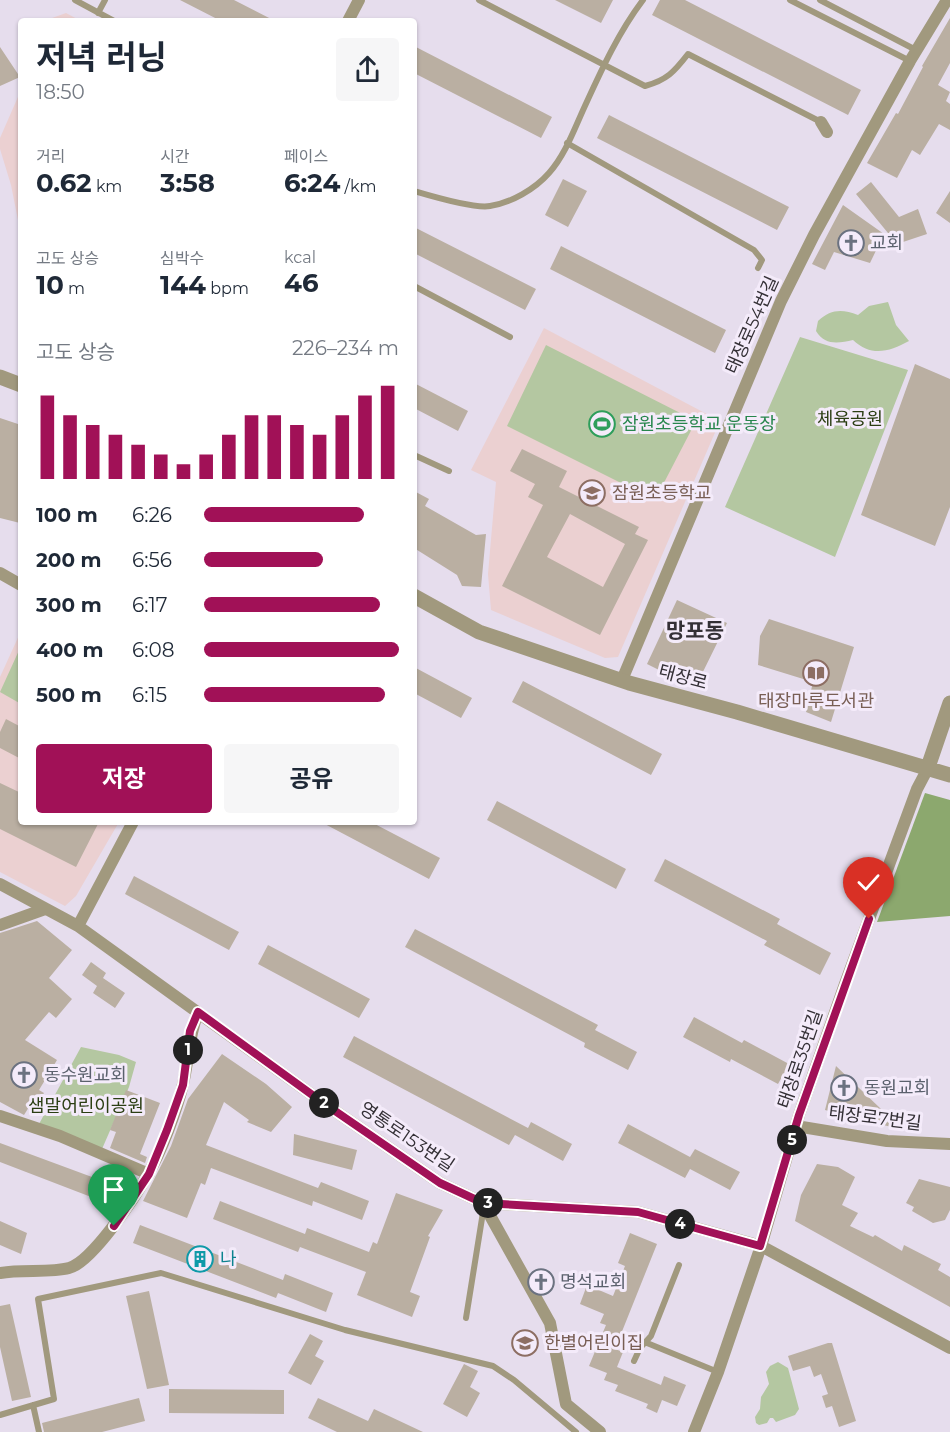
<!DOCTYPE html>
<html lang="ko">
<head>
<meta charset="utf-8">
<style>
  :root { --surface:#fff; --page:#f6f6f7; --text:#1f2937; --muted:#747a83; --accent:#a11157 }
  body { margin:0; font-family:Montserrat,"Noto Sans KR",sans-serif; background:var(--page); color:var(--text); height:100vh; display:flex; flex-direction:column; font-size:22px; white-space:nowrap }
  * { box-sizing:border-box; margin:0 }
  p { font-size:20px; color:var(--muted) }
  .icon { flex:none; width:33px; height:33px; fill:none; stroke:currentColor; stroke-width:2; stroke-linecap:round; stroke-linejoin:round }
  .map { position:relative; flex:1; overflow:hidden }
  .drawer { position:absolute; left:18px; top:18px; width:399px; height:807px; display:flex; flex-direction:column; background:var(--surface); border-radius:6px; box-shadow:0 2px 4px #0004 }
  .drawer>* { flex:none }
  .pin { position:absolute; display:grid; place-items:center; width:51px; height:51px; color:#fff; margin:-62px -26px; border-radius:50% 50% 50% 0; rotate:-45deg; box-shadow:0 0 6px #0007 }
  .pin .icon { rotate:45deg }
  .km { position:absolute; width:30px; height:30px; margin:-15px; border-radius:50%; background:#222; color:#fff; font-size:16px; line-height:30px; text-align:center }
  .round { display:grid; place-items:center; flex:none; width:63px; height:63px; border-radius:6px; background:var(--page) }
  .overview { display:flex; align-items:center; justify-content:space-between; height:102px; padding:0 18px }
  h1 { font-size:33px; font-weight:700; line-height:45px }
  .stats { display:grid; grid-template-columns:repeat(3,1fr); gap:9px; height:102px; padding:6px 18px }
  .stats div { display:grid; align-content:center }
  .stats b { font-size:26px; font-weight:700 }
  .stats small { font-size:16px; font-weight:400 }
  .stats p { font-size:16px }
  .chart { height:168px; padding:12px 18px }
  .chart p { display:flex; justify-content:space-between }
  .chart svg { width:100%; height:108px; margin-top:6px; stroke:var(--accent); stroke-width:6 }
  .primary-button { display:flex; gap:12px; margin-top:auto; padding:12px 18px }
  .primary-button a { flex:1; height:69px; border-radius:6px; background:var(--accent); color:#fff; font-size:24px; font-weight:700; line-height:69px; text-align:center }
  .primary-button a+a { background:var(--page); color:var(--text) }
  ul { padding:0 18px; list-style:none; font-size:20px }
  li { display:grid; grid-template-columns:96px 72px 1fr; align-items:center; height:45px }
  li i { height:15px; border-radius:8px; background:var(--accent) }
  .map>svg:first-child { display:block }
</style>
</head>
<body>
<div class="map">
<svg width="950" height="1432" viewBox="0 0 950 1432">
  <rect width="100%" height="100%" fill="#e6dded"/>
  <path fill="#ebd0d1" d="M66 13 81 21H51L52 18Z
    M21 90V235L11 185 0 149V138Z
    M544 328 720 421 618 657 605 658 491 610 488 574 496 482 471 470Z
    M21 631V822H119L76 896 65 906 0 872V677Z"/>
  <path fill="#b4c7a1" d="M888 302 896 325 909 341C889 352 871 357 853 340 839 343 825 346 816 331L818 321C831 309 842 309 858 315L869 306Z
    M800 337 908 370 835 557 725 507Z
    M546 345 696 421 655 500 507 426Z
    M21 646V704L0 692Z
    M81 1047 119 1055 136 1062 129 1087 102 1149 39 1124Z
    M778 1362 788 1368 799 1409 795 1415 776 1422 773 1418H770L767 1423 759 1425 756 1423 755 1417 760 1409 761 1397 769 1384 766 1372 770 1366Z"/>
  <path fill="#8ca86e" d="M925 793 950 800V916L877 922Z"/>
  <path fill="#baafa2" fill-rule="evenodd" d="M180 0H234L275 21H221Z
    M555 0H613L601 23Z
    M660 0H685L861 90 848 115 652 15Z
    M950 18V63L938 85 950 92 946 101 950 104V130L939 124 920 155 912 150 897 178 867 163 896 113 898 114 923 67 922 66Z
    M414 46 552 117 541 138 414 73Z
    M0 47 20 77 0 86Z
    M609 115 789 207 777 230 597 138Z
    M563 179 587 191 568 227 545 215Z
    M871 182 899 217 918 209 927 234 897 244 856 194Z
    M950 191V223L936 213Z
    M843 205 884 234 870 263 834 252 825 270 812 264Z
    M414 227 536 289 525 310 414 253Z
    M561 246 726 330 715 353 550 269Z
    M915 364 950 379V507L935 546 861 515Z
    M414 383 468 411 458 431 414 408Z
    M0 418 21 425 20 523 0 518Z
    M522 449 567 471 559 487 639 527 635 534 648 540 600 635 502 586 543 505 528 497 535 484 510 471ZM570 514 625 544 603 587 547 557Z
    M414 491 429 499 425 506 476 535 486 534 481 587 462 586 457 575 414 548Z
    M677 600 727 623 695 688 647 664Z
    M769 619 854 647 831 722 806 712 813 682 758 665 760 636Z
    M414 667 472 698 461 718 414 693Z
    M523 681 662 754 651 775 512 702Z
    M6 719 21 727V759L0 748V732Z
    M0 783 21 793V822H99L76 867 0 829Z
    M497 801 626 869 616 889 487 820Z
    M321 822H371L440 858 429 879Z
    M665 859 780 919 777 924 831 953 820 975 764 945 767 941 654 881Z
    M134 876 239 932 229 950 125 894Z
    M37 921 72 950 49 978 72 999 56 1018 49 1012 25 1040 57 1060 39 1090 44 1093 34 1109 29 1107 24 1115 0 1102V933Z
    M415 929 598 1025 595 1030 637 1052 628 1070 584 1047 585 1043 405 947Z
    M268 945 370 999 359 1018 258 964Z
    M91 962 106 973 103 978 125 993 115 1008 93 993 97 986 82 975Z
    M694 1017 742 1043 744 1040 789 1064 778 1084 731 1059 730 1062 683 1037Z
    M354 1036 528 1128 531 1122 572 1144 563 1161 515 1135 509 1145 343 1057Z
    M222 1054 266 1084 292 1107 271 1132 247 1122 249 1120 224 1102 206 1145 318 1188 321 1182 369 1201 362 1220 313 1201 312 1206 211 1168 205 1185 201 1183 187 1218 143 1201 171 1146 188 1099Z
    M836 1066 903 1130 825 1110Z
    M126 1090 160 1103 140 1154 147 1157 145 1163 110 1148 116 1132 110 1130Z
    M628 1124 690 1157 695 1149 740 1172 730 1190 690 1169 685 1178 618 1143Z
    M294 1134 357 1150 352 1170 293 1155Z
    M0 1143 119 1187 112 1205 0 1162Z
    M817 1164 838 1167 855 1177 842 1205 858 1213 850 1226 873 1237 875 1235 902 1251 904 1245 941 1264 938 1270 950 1277V1307L795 1221 801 1195Z
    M919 1179 950 1187V1210L945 1220 933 1223 912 1211 914 1207 906 1203Z
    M396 1193 443 1210 428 1236 430 1237 410 1292 420 1296 412 1317 357 1295 366 1272 300 1247 298 1252 213 1219 220 1201 305 1234 307 1228 369 1252 373 1242 377 1244Z
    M0 1221 27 1233 21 1254 0 1245Z
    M140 1225 283 1280 285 1274 333 1293 326 1312 278 1293 276 1298 133 1243Z
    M630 1233 657 1244 615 1349 623 1352 617 1367 661 1385 664 1376 686 1385 677 1406 662 1400 657 1413 646 1408 648 1404 615 1391 618 1385 604 1380 607 1373 589 1366 606 1325 600 1323 604 1314 580 1304 587 1285 613 1296 625 1266 618 1263Z
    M149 1291 169 1385 147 1389 126 1296Z
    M10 1304 31 1397 12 1401 0 1347V1306Z
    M310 1334 323 1341 315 1356 324 1361 311 1385 288 1373Z
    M828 1343H832L856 1421 839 1427 832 1406 826 1408 822 1396 828 1394 821 1374 814 1377 810 1366 793 1371 788 1356Z
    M464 1364 478 1371 470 1387 480 1393 467 1417 443 1404Z
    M169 1389 284 1390V1414L169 1413Z
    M139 1398 145 1421 102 1432H44L42 1423Z
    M318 1398 368 1421 374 1409 423 1432H337L308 1418Z"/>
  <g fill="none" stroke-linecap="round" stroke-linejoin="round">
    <path stroke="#a1997e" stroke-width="6" d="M75 0 114 21
      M479 0 645 86C667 80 674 72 688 54L821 122
      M790 0 910 61
      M820 0 916 50
      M98 13 105 0
      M567 143 754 250 762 260 758 268
      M414 191C431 196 474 209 490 206 511 203 535 189 549 173 565 155 574 130 584 108 601 71 618 33 643 0
      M414 286 510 337
      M414 455 449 471
      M466 1318 484 1206
      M647 1343 718 1372
      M634 1361 640 1348 651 1336 679 1265
      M33 1405 39 1432
      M0 1415 54 1399 38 1299 161 1273 345 1330 493 1366 514 1380 576 1432"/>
    <path stroke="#a1997e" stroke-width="12" d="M348 21 359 0
      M821 122 827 132
      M0 573 21 585
      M622 680 781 301 814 235 910 61 947 0
      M0 884 78 926 322 1102 440 1183 483 1203 638 1212 761 1246 950 1348
      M0 925 45 909
      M78 926 133 822
      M0 1116 60 1136 149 1174
      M796 1126 887 1141 950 1144
      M483 1203 550 1323 566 1404 600 1432
      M0 1273C21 1269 50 1273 69 1268 92 1262 136 1196 148 1174 161 1152 177 1110 183 1084 189 1059 188 1037 198 1013
      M694 1432 718 1372 761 1246 799 1115 845 984 917 789 927 770"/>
    <path stroke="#a1997e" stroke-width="15" d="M0 377 21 385
      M414 596 479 632 629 683 737 712 950 775
      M927 770 950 703"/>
  </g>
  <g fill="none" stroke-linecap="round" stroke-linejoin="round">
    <g stroke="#fff" stroke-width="12">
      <path id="route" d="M114 1226 149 1174 167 1130 183 1085 190 1031 198 1012 322 1102 440 1183 483 1203 638 1212 760 1246 799 1115 869 919"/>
    </g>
    <use href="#route" stroke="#a11157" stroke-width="8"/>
  </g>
  <defs>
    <g id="church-ring" transform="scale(1.35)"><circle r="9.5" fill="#f4ebfa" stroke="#6b7280" stroke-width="1.5"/><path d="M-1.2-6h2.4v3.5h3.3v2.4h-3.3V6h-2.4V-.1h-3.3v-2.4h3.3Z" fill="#6b7280"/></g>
    <g id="stadium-ring" transform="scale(1.35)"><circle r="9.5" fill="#f4ebfa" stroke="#2e9e5b" stroke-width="1.5"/><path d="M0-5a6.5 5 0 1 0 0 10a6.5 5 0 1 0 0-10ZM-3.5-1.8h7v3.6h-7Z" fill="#2e9e5b"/></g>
    <g id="school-ring" transform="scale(1.35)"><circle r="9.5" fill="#f4ebfa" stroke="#8d6e63" stroke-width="1.5"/><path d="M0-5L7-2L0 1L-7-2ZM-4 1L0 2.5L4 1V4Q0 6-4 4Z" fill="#8d6e63"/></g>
    <g id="library-ring" transform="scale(1.35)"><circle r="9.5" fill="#f4ebfa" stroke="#8d6e63" stroke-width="1.5"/><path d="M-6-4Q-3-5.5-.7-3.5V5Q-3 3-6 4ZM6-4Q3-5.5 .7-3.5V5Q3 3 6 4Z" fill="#8d6e63"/></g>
    <g id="building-ring" transform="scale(1.35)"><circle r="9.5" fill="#f4ebfa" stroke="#0f9aa8" stroke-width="1.5"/><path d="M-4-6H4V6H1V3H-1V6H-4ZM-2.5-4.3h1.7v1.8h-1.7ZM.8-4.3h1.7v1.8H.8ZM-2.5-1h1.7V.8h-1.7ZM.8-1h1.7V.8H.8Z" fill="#0f9aa8"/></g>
  </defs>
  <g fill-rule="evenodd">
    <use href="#church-ring" x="851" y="243"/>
    <use href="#stadium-ring" x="602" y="424"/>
    <use href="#school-ring" x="592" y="493"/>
    <use href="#library-ring" x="816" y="673"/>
    <use href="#church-ring" x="24" y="1075"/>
    <use href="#church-ring" x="844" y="1088"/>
    <use href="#building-ring" x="200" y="1259"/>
    <use href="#church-ring" x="541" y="1282"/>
    <use href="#school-ring" x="525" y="1343"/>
  </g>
  <g text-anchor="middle" stroke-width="6" stroke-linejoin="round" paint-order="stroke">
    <g font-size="18" fill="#5b616d" stroke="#f4ebfa" text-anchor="start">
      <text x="870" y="249">교회</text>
      <text x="44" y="1081">동수원교회</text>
      <text x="864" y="1094">동원교회</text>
      <text x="560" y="1288">명석교회</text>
    </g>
    <g font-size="18" fill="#343036" stroke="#f4ebfa">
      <text transform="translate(752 325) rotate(-66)" y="6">태장로54번길</text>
      <text transform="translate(683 677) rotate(15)" y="6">태장로</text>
      <text transform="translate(800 1059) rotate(-71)" y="6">태장로35번길</text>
      <text transform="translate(875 1118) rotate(7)" y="6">태장로7번길</text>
      <text transform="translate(407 1137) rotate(34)" y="6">영통로153번길</text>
    </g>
    <g font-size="18" fill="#2b3e13" stroke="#f4ebfa">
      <text x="850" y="425">체육공원</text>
      <text x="86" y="1112">샘말어린이공원</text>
    </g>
    <g font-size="18" fill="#27864d" stroke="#f4ebfa" text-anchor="start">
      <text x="622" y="430">잠원초등학교 운동장</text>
    </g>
    <g font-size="18" fill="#785e54" stroke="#f4ebfa" text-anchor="start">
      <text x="612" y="499">잠원초등학교</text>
      <text x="816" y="707" text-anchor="middle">태장마루도서관</text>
      <text x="544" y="1349">한별어린이집</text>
    </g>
    <g font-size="18" fill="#0d838f" stroke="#f4ebfa" text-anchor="start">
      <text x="220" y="1265">나</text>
    </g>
    <g font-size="21" font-weight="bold" fill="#343036" stroke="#f4ebfa">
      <text x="695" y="638">망포동</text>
    </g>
  </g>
</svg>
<div class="pin" style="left:114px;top:1226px;background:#1e9e55"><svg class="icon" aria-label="arrive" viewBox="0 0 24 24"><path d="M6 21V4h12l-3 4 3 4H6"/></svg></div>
<div class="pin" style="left:869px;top:919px;background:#d93025"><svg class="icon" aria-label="check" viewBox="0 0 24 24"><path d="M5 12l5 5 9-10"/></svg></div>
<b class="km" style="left:188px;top:1050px">1</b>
<b class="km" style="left:324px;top:1103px">2</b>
<b class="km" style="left:488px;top:1203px">3</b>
<b class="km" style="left:680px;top:1224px">4</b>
<b class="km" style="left:792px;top:1140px">5</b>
<section class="drawer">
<div class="overview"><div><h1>저녁 러닝</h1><p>18:50</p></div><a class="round"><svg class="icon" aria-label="share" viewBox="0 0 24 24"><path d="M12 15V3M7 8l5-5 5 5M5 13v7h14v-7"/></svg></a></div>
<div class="stats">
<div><p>거리</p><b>0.62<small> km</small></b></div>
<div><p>시간</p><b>3:58</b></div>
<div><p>페이스</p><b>6:24<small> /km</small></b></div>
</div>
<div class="stats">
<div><p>고도 상승</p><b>10<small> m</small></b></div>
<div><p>심박수</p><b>144<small> bpm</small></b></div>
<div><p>kcal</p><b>46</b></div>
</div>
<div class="chart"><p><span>고도 상승</span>226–234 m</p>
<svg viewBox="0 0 160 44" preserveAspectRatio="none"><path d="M5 44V10M15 44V18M25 44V22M35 44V26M45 44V30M55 44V34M65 44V38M75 44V34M85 44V26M95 44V18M105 44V18M115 44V22M125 44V26M135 44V18M145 44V10M155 44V6"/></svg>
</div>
<ul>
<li><b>100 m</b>6:26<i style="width:82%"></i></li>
<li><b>200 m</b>6:56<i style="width:61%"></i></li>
<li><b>300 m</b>6:17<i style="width:90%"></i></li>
<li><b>400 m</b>6:08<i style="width:100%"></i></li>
<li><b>500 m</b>6:15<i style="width:93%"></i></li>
</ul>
<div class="primary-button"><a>저장</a><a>공유</a></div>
</section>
</div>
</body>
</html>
